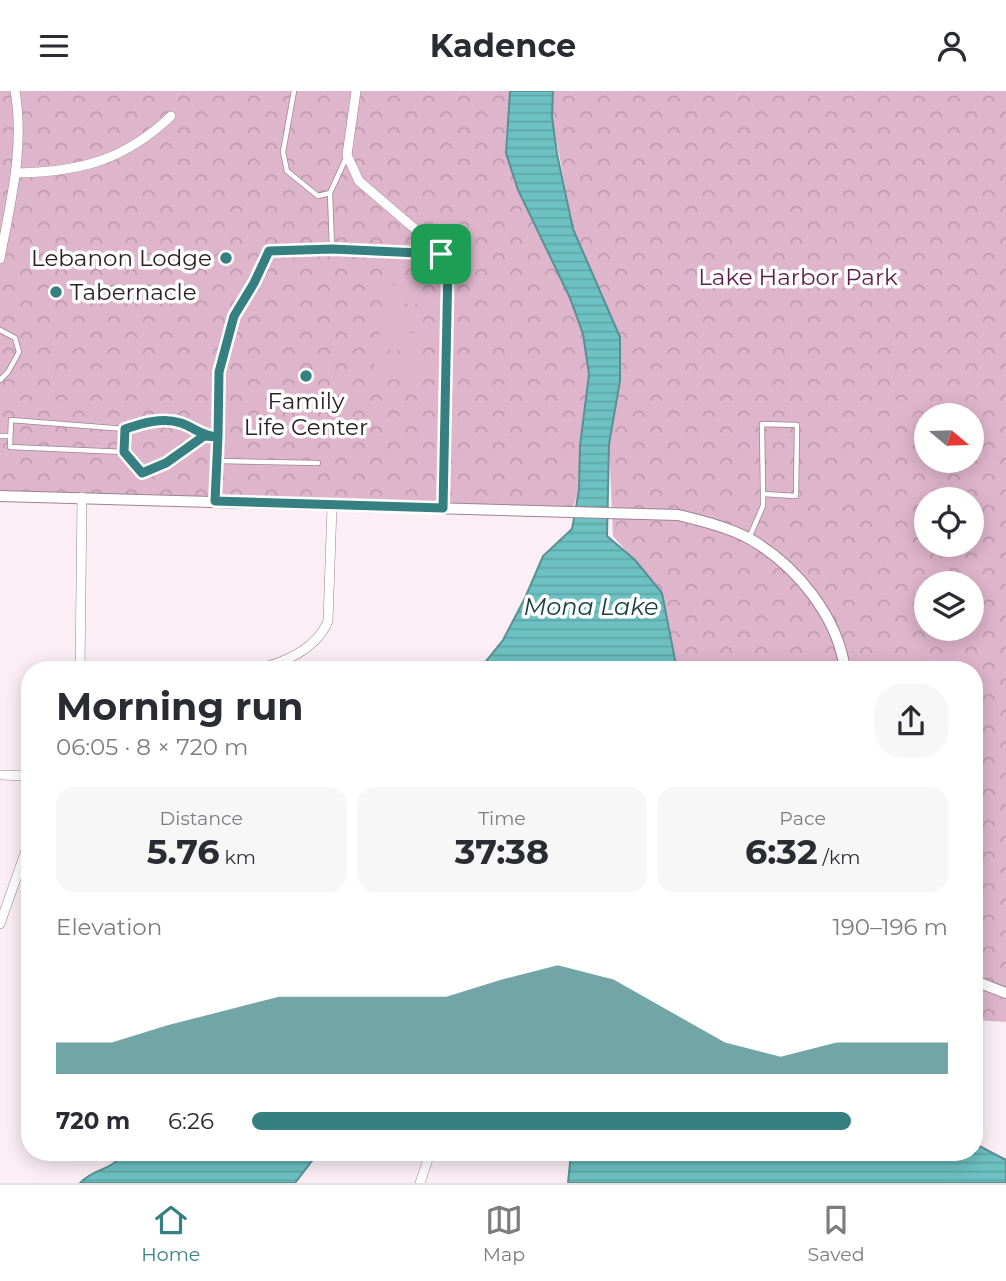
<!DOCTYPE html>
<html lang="en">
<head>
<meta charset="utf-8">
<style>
  :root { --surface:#fff; --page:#f7f7f7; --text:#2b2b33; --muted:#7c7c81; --line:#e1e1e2; --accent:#378081 }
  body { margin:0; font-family:Montserrat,sans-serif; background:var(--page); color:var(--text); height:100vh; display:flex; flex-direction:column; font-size:26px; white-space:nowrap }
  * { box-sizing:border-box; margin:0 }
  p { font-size:23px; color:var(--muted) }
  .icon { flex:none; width:38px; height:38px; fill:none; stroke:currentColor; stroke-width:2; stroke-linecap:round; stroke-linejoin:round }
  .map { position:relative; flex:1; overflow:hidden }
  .side { position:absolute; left:21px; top:570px; width:962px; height:500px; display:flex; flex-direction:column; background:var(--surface); border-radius:28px; box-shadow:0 4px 18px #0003 }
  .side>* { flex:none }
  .needle { width:46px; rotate:109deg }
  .fabs { position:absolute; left:914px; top:312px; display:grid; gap:14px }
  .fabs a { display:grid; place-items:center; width:70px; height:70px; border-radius:50%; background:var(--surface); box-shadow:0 4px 18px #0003; font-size:35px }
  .pin { position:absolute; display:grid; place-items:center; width:60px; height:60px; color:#fff; margin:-30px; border-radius:14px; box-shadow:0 4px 10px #0006 }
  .round { display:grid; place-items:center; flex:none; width:74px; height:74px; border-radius:28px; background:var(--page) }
  .overview { display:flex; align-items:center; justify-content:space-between; height:119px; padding:0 35px }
  h1 { font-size:38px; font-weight:700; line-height:52px }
  .metrics { display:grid; grid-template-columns:repeat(3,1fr); gap:10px; height:119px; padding:7px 35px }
  .metrics div { display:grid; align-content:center; border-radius:18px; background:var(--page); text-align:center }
  .metrics b { font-size:35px; font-weight:700 }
  .metrics small { font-size:19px; font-weight:400 }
  .metrics p { font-size:19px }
  .chart { height:196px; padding:14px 35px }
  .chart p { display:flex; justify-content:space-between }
  .chart svg { width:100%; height:126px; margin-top:7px; fill:var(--accent); opacity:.7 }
  ul { padding:0 35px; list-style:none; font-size:23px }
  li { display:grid; grid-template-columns:112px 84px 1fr; align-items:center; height:52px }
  li i { height:18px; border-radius:9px; background:var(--accent) }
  header { display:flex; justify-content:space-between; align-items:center; height:91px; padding:0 35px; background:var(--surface); font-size:32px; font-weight:700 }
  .dock { display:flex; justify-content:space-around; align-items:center; height:98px; border-top:2px solid var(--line); background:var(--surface); font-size:19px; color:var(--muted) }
  .dock a { display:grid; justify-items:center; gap:4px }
  .dock .active { color:var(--accent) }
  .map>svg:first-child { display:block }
</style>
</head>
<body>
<header><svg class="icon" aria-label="menu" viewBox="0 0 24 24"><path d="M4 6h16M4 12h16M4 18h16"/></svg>Kadence<svg class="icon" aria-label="person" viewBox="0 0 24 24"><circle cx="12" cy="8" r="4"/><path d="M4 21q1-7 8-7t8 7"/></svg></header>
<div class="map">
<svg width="1006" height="1092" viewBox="0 0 1006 1092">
  <defs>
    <pattern id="park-crowns" width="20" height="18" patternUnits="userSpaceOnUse" patternTransform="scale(1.75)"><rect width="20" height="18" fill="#dfb5cc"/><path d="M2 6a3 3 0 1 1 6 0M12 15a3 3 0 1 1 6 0" fill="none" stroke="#bf9baf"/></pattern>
    <pattern id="water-rules" width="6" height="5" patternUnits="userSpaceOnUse" patternTransform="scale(1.75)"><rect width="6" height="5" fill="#6dc1c2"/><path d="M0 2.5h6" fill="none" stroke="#5ea5a7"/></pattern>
  </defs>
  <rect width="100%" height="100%" fill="#fbeef5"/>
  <path fill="url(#park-crowns)" fill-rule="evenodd" d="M0 0H510L506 63 518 99 570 207 583 243 589 283 580 355 579 399 571 422 0 405Z
    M552 0H1006V931L975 929V579H676L662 502 613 445 609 353 620 290V247L573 138 552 26ZM926 324H971V369H926ZM926 408H971V453H926ZM926 492H971V537H926Z"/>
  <path fill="#dfb5cc" d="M381 194 419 195V213L380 212Z
    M380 217 418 219V236L379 235Z
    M380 241 418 242 417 260 379 259Z
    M375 265 421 266 420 289 374 287Z"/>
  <path fill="url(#water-rules)" stroke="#599093" stroke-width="2" d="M510 0H553L552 26 557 63 573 138 620 246V290L609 353 607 445 635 469 662 502 677 579H479L503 549 525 507 543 465 572 438 579 399 580 355 589 283 583 243 570 207 518 99 506 62Z
    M975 1050 979 1055 1006 1069V1092H568L571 1062H975Z
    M124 1062H318L295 1092H80C95 1076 110 1081 124 1062Z"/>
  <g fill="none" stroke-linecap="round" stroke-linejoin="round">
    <g stroke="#9f8292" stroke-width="6">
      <path id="service" d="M294 0 283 61 287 80 318 105 330 102
        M347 65 330 102 332 158 440 163
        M270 160 332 158
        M0 239 15 247 19 261 8 281 0 289
        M0 345H10
        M124 361 125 338C159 328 173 328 204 345L166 372 142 382 124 361 10 356 11 329 125 338
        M218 370 318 372
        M749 447 763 415V403L762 333 797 334 796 405 763 403"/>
    </g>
    <g stroke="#9f8292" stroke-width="10">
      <path id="minor" d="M356 0 347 64 359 90 436 156 448 173 443 417
        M17 82C80 81 125 69 171 25
        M0 168C10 113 25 57 15 0
        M215 410 219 281 234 225 254 192 269 160
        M80 579 82 406
        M252 579C282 573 316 559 328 530L332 415
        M0 684 30 685
        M0 833 30 748
        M420 1092 430 1062"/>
    </g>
    <g stroke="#9f8292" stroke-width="12">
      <path id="tertiary" d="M0 405 678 424C702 430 728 436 750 448 796 474 838 526 845 579
        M975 890 1006 902"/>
    </g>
    <use href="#service" stroke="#fff" stroke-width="4.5"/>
    <use href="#minor" stroke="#fff" stroke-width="9"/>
    <use href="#tertiary" stroke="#fff" stroke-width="10"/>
  </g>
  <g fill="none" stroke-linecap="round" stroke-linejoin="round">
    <g stroke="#fff" stroke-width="14">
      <path id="route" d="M441 163 332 158 269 160 254 192 234 225 219 281 218 346 204 345 166 372 142 382 124 361 125 338C143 332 162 326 181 332 195 337 202 345 218 346L215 410 443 417 448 173 441 163"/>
    </g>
    <use href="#route" stroke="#378081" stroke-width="9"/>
  </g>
  <g fill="#378081" stroke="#fff" stroke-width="2.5">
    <circle cx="226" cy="167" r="7"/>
    <circle cx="56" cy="201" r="7"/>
    <circle cx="306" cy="285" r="7"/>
  </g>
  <g text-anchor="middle" stroke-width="7" stroke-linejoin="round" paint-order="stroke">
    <g font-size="23" fill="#291e24" stroke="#fff" text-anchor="end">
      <text x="212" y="175">Lebanon Lodge</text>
      <text x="70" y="209" text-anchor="start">Tabernacle</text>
      <text x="306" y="318" text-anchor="middle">Family<tspan x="306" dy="26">Life Center</tspan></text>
    </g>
    <g font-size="23" fill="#611d49" stroke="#fff">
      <text x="798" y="194">Lake Harbor Park</text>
    </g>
    <g font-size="24" font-style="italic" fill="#1a4242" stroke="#fff">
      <text x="591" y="524">Mona Lake</text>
    </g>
  </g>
</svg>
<div class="fabs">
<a><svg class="needle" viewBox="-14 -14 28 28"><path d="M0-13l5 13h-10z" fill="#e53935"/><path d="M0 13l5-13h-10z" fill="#7c7c81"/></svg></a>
<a><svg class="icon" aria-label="locate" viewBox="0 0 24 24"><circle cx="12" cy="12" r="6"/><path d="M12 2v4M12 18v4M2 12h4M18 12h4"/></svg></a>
<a><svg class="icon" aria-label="layers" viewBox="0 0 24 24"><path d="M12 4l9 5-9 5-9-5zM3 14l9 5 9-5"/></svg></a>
</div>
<div class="pin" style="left:441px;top:163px;background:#1e9e55"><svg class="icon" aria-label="arrive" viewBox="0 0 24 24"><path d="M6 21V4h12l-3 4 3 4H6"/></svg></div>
<section class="side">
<div class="overview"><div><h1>Morning run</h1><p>06:05 · 8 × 720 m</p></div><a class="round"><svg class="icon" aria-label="share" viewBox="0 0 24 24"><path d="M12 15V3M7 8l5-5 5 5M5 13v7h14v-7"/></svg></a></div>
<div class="metrics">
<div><p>Distance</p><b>5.76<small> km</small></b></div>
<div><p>Time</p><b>37:38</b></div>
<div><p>Pace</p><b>6:32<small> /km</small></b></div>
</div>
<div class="chart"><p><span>Elevation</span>190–196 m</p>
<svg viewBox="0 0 160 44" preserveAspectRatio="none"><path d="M0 44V33L10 33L20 27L30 22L40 17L50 17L60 17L70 17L80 11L90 6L100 11L110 22L120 33L130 38L140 33L150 33L160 33V44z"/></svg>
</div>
<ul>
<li><b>720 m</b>6:26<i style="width:86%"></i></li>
</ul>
</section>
</div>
<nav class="dock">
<a class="active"><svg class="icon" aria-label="home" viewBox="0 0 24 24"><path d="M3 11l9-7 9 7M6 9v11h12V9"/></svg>Home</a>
<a><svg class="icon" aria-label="map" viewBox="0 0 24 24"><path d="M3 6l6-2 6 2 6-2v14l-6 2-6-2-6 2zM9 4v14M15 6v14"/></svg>Map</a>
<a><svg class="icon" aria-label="saved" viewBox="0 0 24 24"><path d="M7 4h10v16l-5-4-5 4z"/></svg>Saved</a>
</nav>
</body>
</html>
